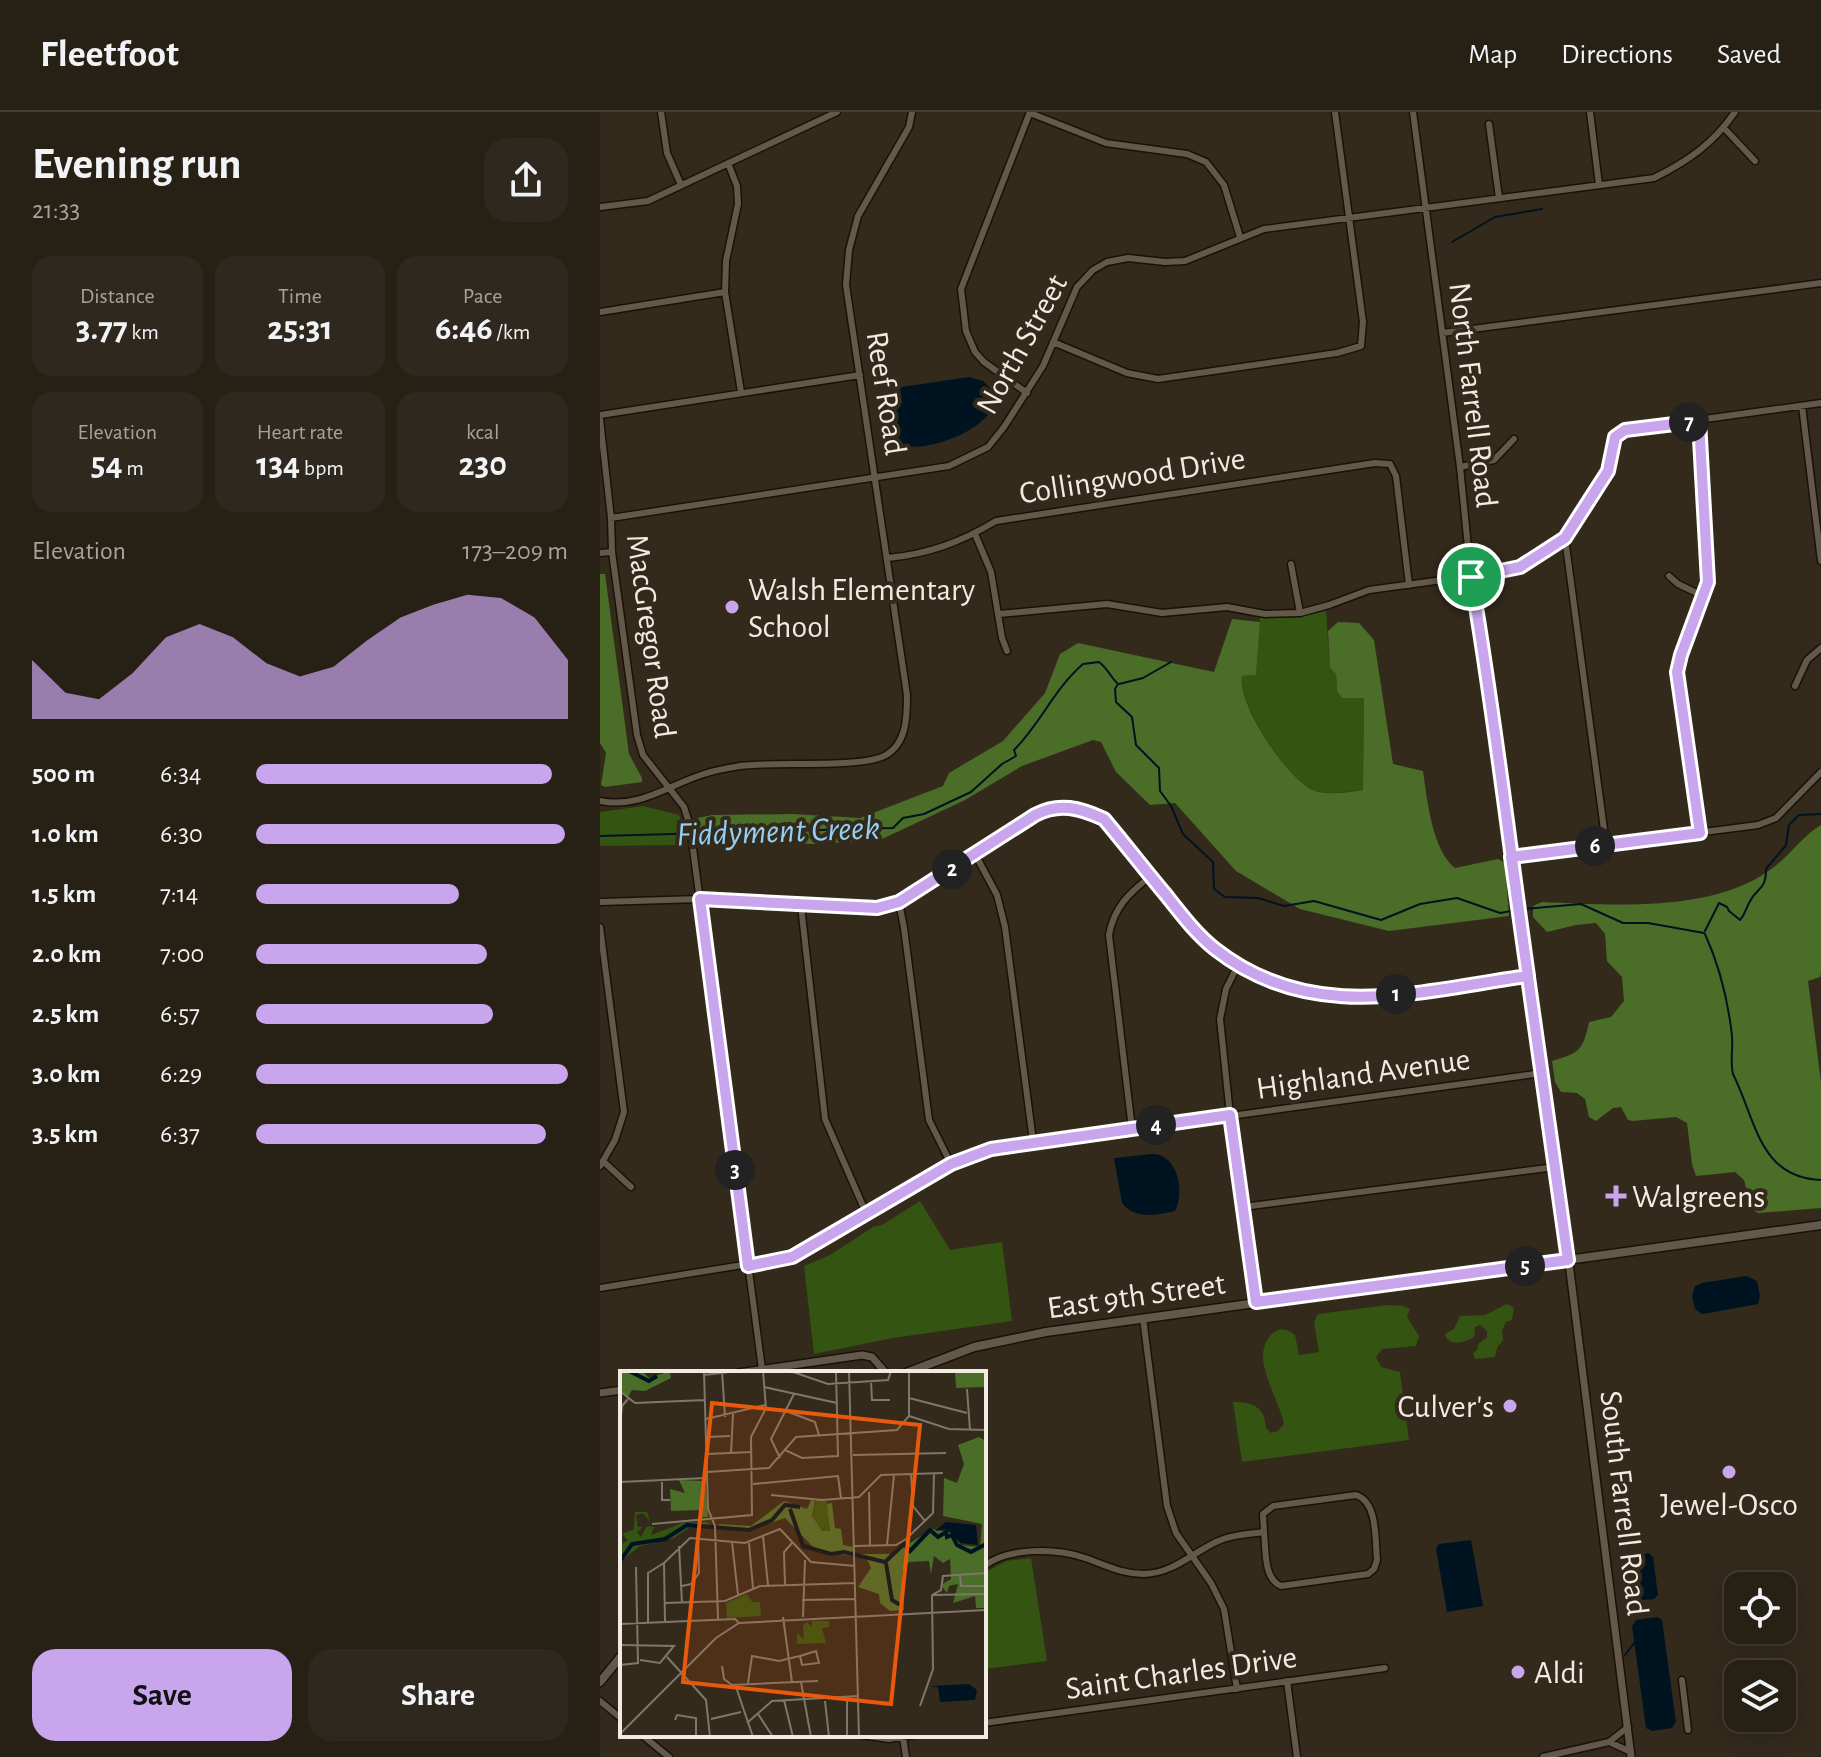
<!DOCTYPE html>
<html lang="en">
<head>
<meta charset="utf-8">
<style>
  :root { --surface:#262015; --page:#2e281e; --text:#f1f3f6; --muted:#a4a3a0; --line:#423e34; --accent:#c9a5ee }
  body { margin:0; font-family:"Alegreya Sans",sans-serif; background:var(--page); color:var(--text); height:100vh; display:flex; flex-direction:column; font-size:30px; white-space:nowrap }
  * { box-sizing:border-box; margin:0 }
  p { font-size:26px; color:var(--muted) }
  .icon { flex:none; width:44px; height:44px; fill:none; stroke:currentColor; stroke-width:2; stroke-linecap:round; stroke-linejoin:round }
  .map { position:relative; flex:1; overflow:hidden }
  .sheet { display:flex; flex-direction:column; background:var(--surface); width:600px }
  .sheet>* { flex:none }
  .controls { position:absolute; left:1124px; top:1460px; display:grid; gap:16px }
  .controls a { display:grid; place-items:center; width:72px; height:72px; border-radius:16px; background:var(--surface); box-shadow:0 4px 20px #0003,0 0 0 2px var(--line); font-size:40px }
  .pin { position:absolute; display:grid; place-items:center; width:68px; height:68px; color:#fff; margin:-34px; border:4px solid #fff; border-radius:50%; box-shadow:0 2px 8px #0007 }
  .km { position:absolute; width:40px; height:40px; margin:-20px; border-radius:50%; background:#222; color:#fff; font-size:22px; line-height:40px; text-align:center }
  .round { display:grid; place-items:center; flex:none; width:84px; height:84px; border-radius:24px; background:var(--page) }
  .overview { display:flex; align-items:center; justify-content:space-between; height:136px; padding:0 32px }
  h1 { font-size:44px; font-weight:700; line-height:60px }
  .stats { display:grid; grid-template-columns:repeat(3,1fr); gap:12px; height:136px; padding:8px 32px }
  .stats div { display:grid; align-content:center; border-radius:20px; background:var(--page); text-align:center }
  .stats b { font-size:34px; font-weight:700 }
  .stats small { font-size:22px; font-weight:400 }
  .stats p { font-size:22px }
  .chart { height:224px; padding:16px 32px }
  .chart p { display:flex; justify-content:space-between }
  .chart svg { width:100%; height:144px; margin-top:8px; fill:var(--accent); opacity:.7 }
  .cta { display:flex; gap:16px; margin-top:auto; padding:16px 32px }
  .cta a { flex:1; height:92px; border-radius:24px; background:var(--accent); color:#111; font-size:32px; font-weight:700; line-height:92px; text-align:center }
  .cta a+a { background:var(--page); color:var(--text) }
  ul { padding:0 32px; list-style:none; font-size:26px }
  li { display:grid; grid-template-columns:128px 96px 1fr; align-items:center; height:60px }
  li i { height:20px; border-radius:10px; background:var(--accent) }
  header { display:flex; align-items:center; gap:48px; box-sizing:border-box; height:112px; padding:0 40px; background:var(--surface); border-bottom:2px solid var(--line) }
  header strong { font-size:38px }
  nav { display:flex; gap:44px; margin-inline-start:auto; font-size:28px }
  main { display:flex; flex:1; min-height:0 }
  .map>svg:first-child { display:block }
</style>
</head>
<body>
<header>
<strong>Fleetfoot</strong>
<nav><a>Map</a><a>Directions</a><a>Saved</a></nav>
</header>
<main>
<section class="sheet">
<div class="overview"><div><h1>Evening run</h1><p>21:33</p></div><a class="round"><svg class="icon" aria-label="share" viewBox="0 0 24 24"><path d="M12 15V3M7 8l5-5 5 5M5 13v7h14v-7"/></svg></a></div>
<div class="stats">
<div><p>Distance</p><b>3.77<small> km</small></b></div>
<div><p>Time</p><b>25:31</b></div>
<div><p>Pace</p><b>6:46<small> /km</small></b></div>
</div>
<div class="stats">
<div><p>Elevation</p><b>54<small> m</small></b></div>
<div><p>Heart rate</p><b>134<small> bpm</small></b></div>
<div><p>kcal</p><b>230</b></div>
</div>
<div class="chart"><p><span>Elevation</span>173–209 m</p>
<svg viewBox="0 0 160 44" preserveAspectRatio="none"><path d="M0 44V26L10 36L20 38L30 30L40 19L50 15L60 19L70 27L80 31L90 28L100 20L110 13L120 9L130 6L140 7L150 13L160 26V44z"/></svg>
</div>
<ul>
<li><b>500 m</b>6:34<i style="width:95%"></i></li>
<li><b>1.0 km</b>6:30<i style="width:99%"></i></li>
<li><b>1.5 km</b>7:14<i style="width:65%"></i></li>
<li><b>2.0 km</b>7:00<i style="width:74%"></i></li>
<li><b>2.5 km</b>6:57<i style="width:76%"></i></li>
<li><b>3.0 km</b>6:29<i style="width:100%"></i></li>
<li><b>3.5 km</b>6:37<i style="width:93%"></i></li>
</ul>
<div class="cta"><a>Save</a><a>Share</a></div>
</section>
<div class="map">
<svg width="1221" height="1645" viewBox="0 0 1221 1645">
  <rect width="100%" height="100%" fill="#332a1c"/>
  <path fill="#345411" d="M726 499 730 556 736 562 737 579 742 586H764L763 678C749 679 727 684 713 678 687 667 638 592 642 564L656 563 660 505 692 506Z
    M43 694 79 703 87 729 81 733 0 734V700Z
    M320 1089 350 1138 402 1130 412 1209 293 1226 214 1242 204 1154 230 1143 273 1115 282 1113Z
    M907 1192 914 1196 912 1208 906 1210 902 1219 903 1228 897 1236 895 1245 875 1247 873 1241 877 1238 878 1232 887 1225V1219L880 1213 875 1215 874 1225C864 1230 856 1234 847 1227L845 1222 854 1217 860 1204 885 1203Z
    M788 1193 803 1194 810 1197 807 1205 819 1224 816 1234 782 1237 776 1245 781 1255 800 1260 809 1328 642 1350 633 1290C653 1290 665 1295 666 1316L671 1321 678 1319 684 1312C680 1292 662 1262 663 1243 664 1224 679 1209 695 1223L699 1243 719 1240 714 1210 718 1202Z
    M431 1446 447 1549 384 1557V1461L406 1449Z"/>
  <path fill="#4a6d28" d="M0 462H5L29 642 42 666V670L5 675 1 673 6 641 0 631Z
    M632 507 660 510 656 563 642 564C637 592 688 668 713 678 726 684 750 680 763 678L764 586H742L737 579 736 562 730 556 728 519 738 510 759 511 774 528 793 652 823 659C827 687 832 738 855 756L898 747 905 751 909 804 789 819 700 797 636 759 575 691 550 693 516 660 501 630 493 628 422 654 365 688 280 728 213 732 101 729 98 706 112 703 193 702 260 706 343 674 349 661 403 629 445 581 460 542 478 531 614 560Z
    M1221 713V862L1220 865 1208 869 1221 970V1096L1158 1101 1152 1097 1144 1068 1135 1060 1096 1064 1092 1052 1087 1011 1076 1005 1033 1009 1028 1008 1021 995 1013 996 996 1009 989 1005 985 987 977 981 961 980 955 970 952 949C979 941 983 939 989 910L1011 905 1024 889 1022 865 1007 849 1005 822 996 811 976 813 947 820 933 805V794L942 790C1011 793 1110 801 1170 758 1189 745 1201 725 1221 713Z"/>
  <path fill="#001321" d="M369 265 383 269 395 281C401 315 324 344 298 332L285 295 287 281 295 276Z
    M552 1042C578 1042 585 1079 575 1099 557 1103 535 1108 522 1091L514 1046Z
    M1146 1164 1157 1169 1160 1184 1158 1192 1109 1201 1102 1202 1095 1197 1092 1184 1095 1174 1102 1171Z
    M871 1428 883 1494 847 1500 836 1437 839 1432Z
    M1049 1441 1053 1445 1058 1483 1054 1487 1030 1489 1024 1446Z
    M1057 1505 1062 1508 1076 1610 1072 1616 1052 1619 1046 1616 1032 1514 1036 1508Z"/>
  <g fill="none" stroke-linecap="round" stroke-linejoin="round">
    <path stroke="#001321" stroke-width="2" d="M852 130 895 105 942 97
      M518 572 515 577 516 590 532 605 536 633 559 656 560 679 571 694 583 722 613 750 614 777 625 785 658 786 684 794 714 789 781 808 820 792 857 786 900 801 917 798
      M519 572 543 566 571 550
      M0 724 293 716 303 706 324 702 371 680 402 652 416 644 414 638C441 611 454 577 483 552L499 550C508 557 510 564 517 571
      M923 797 981 792 1023 811H1048L1104 821
      M1105 819 1119 791 1127 795 1129 799 1140 808C1145 802 1146 797 1149 791 1157 774 1166 780 1166 757L1186 733 1189 713 1199 703 1221 702
      M1105 822C1120 855 1128 888 1132 924 1133 937 1130 949 1133 962 1156 1008 1159 1066 1221 1068
      M1025 1543 1035 1530"/>
    <g stroke="#1a1205" stroke-width="9">
      <path id="minor" d="M61 0 67 41 81 73
        M813 0 860 355 871 465 884 537 968 1143
        M990 0 999 73
        M430 1 506 31 587 42 606 50 624 73 640 125
        M889 12 899 86
        M1124 16 1155 49
        M128 51 137 74 138 92 126 149 125 180 141 280
        M0 95 48 89 237 0
        M0 200 125 180
        M842 221 1221 171
        M453 230 527 261 558 267 737 241 761 234 763 210 735 0
        M427 281 384 250 375 240 366 219 361 177 430 0
        M1202 294 1221 449
        M0 303 260 263
        M0 307 11 406 12 440 37 623 43 643 84 695 90 714 162 1257
        M1099 309 1108 470 1081 543 1077 560 1100 721
        M860 355 894 348 914 327
        M11 406 349 354 388 335 404 315 443 254 477 175 493 158 507 150 528 146 565 150 585 149 664 117 1054 66C1088 49 1113 32 1135 0
        M375 422 391 460 402 526 407 539
        M965 426 1006 732
        M0 441 12 440
        M288 446C329 442 361 430 396 409L775 351 790 352 796 364 809 473
        M691 452 700 501
        M1069 464 1078 472 1103 484
        M399 502 507 492 562 501 627 495 665 502 700 501 729 493 769 478 909 459 932 449 965 426 987 395 1008 359 1015 325 1025 318 1221 291
        M1195 574 1207 548 1221 536
        M0 689C40 697 68 673 104 662 115 658 128 656 140 654 174 649 262 657 286 643 307 631 307 604 307 583L246 173 249 138 258 104 309 15 312 0
        M375 742 397 783 405 815 433 1029
        M911 745 1158 713 1176 706 1221 660
        M0 790 100 787 277 796 299 790 440 700 468 695 482 697 504 707 595 818 615 837 671 869 711 882 750 886 928 864
        M299 790 304 816 329 1008 351 1052
        M201 794 225 1007 266 1101
        M0 815 24 1000 15 1028 0 1054
        M638 853 626 877 620 907 630 1003 656 1190
        M532 1017 509 823C514 795 529 781 551 764
        M4 1050 31 1075
        M643 1095 955 1055
        M0 1176 192 1145 351 1052 391 1037 942 961
        M543 1206 567 1394 576 1421 611 1471 624 1497 637 1577
        M384 1454C409 1435 457 1436 485 1446 506 1453 521 1462 544 1462 573 1461 591 1442 616 1430 630 1423 648 1422 664 1420 666 1436 663 1467 681 1474L768 1462 774 1457 777 1448C775 1428 778 1390 756 1383L673 1394 663 1402 664 1420
        M1082 1568 1088 1618
        M687 1569 697 1645
        M0 1589 22 1607
        M384 1611 785 1556
        M42 1623 69 1645
        M261 1623 289 1627 314 1623
        M303 1625 306 1645
        M1009 1630 1028 1615
        M943 1645 1009 1630 1031 1640"/>
    </g>
    <g stroke="#1a1205" stroke-width="10">
      <path id="tertiary" d="M968 1143 1031 1645
        M138 1261 262 1243 272 1245 286 1261
        M0 1281 22 1278"/>
    </g>
    <g stroke="#1a1205" stroke-width="11">
      <path id="secondary" d="M306 1261 374 1235 446 1220 1221 1113
        M0 1570 22 1543"/>
    </g>
    <use href="#minor" stroke="#63594a" stroke-width="6"/>
    <use href="#tertiary" stroke="#63594a" stroke-width="7"/>
    <use href="#secondary" stroke="#63594a" stroke-width="8"/>
  </g>
  <g fill="none" stroke-linecap="round" stroke-linejoin="round">
    <g stroke="#fff" stroke-width="16">
      <path id="route" d="M871 465C894 598 909 731 928 864 818 879 712 913 615 837 596 822 581 802 566 783 545 758 525 732 504 707 480 696 459 690 435 703L299 790 277 796 100 787 148 1154 192 1145 351 1052 391 1037 630 1003 656 1190 968 1148 911 745 1100 721 1077 560 1081 543 1108 470 1099 309 1025 318 1015 325 1008 359 965 426 920 455 871 465"/>
    </g>
    <use href="#route" stroke="#c9a5ee" stroke-width="10"/>
  </g>
  <g fill="#c9a5ee" stroke="#332a1c" stroke-width="3">
    <circle cx="132" cy="495" r="8"/>
    <path d="M1012 1072h8v8h8v8h-8v8h-8v-8h-8v-8h8z"/>
    <circle cx="910" cy="1294" r="8"/>
    <circle cx="1129" cy="1360" r="8"/>
    <circle cx="918" cy="1560" r="8"/>
  </g>
  <g text-anchor="middle" stroke-width="8" stroke-linejoin="round" paint-order="stroke">
    <g font-size="32" fill="#f1ebe2" stroke="#332a1c">
      <text transform="translate(421 232) rotate(-61)" y="11">North Street</text>
      <text transform="translate(287 281) rotate(81)" y="11">Reef Road</text>
      <text transform="translate(874 283) rotate(83)" y="11">North Farrell Road</text>
      <text transform="translate(532 363) rotate(-9)" y="11">Collingwood Drive</text>
      <text transform="translate(52 524) rotate(82)" y="11">MacGregor Road</text>
      <text transform="translate(763 961) rotate(-8)" y="11">Highland Avenue</text>
      <text transform="translate(536 1183) rotate(-8)" y="11">East 9th Street</text>
      <text transform="translate(1025 1391) rotate(83)" y="11">South Farrell Road</text>
      <text transform="translate(581 1560) rotate(-8)" y="11">Saint Charles Drive</text>
    </g>
    <g font-size="32" fill="#f1ebe2" stroke="#332a1c" text-anchor="start">
      <text x="148" y="488">Walsh Elementary<tspan x="148" dy="37">School</tspan></text>
      <text x="1032" y="1095">Walgreens</text>
      <text x="894" y="1305" text-anchor="end">Culver's</text>
      <text x="1129" y="1403" text-anchor="middle">Jewel-Osco</text>
      <text x="934" y="1571">Aldi</text>
    </g>
    <g font-size="34" font-style="italic" fill="#93cff5" stroke="#332a1c">
      <text transform="translate(178 718) rotate(-2)" y="12">Fiddyment Creek</text>
    </g>
  </g>
  <g transform="translate(20 1259)">
    <rect width="366" height="366" fill="#332a1c"/>
    <path d="M196 129 207 130 210 161 200 159 192 145ZM15 141H27L30 150 23 142 16 144 18 156H23L17 161 21 166 27 155 34 156 31 164 62 152 87 151 94 157 70 156 54 167 20 175 0 191V174L8 169 2 163 14 158ZM127 223 132 231H140L141 245 107 247 106 232ZM192 250H209V256L202 257 206 272 177 273V262L184 268 183 255 187 251 192 256Z" fill="#345411"/>
    <path d="M0 0H22L29 7 50 0 51 7 25 20 12 19 8 26 0 19ZM335 0H366V16L336 17ZM359 66 366 70V237H356L355 225 333 232 338 213 329 215 327 222 321 214 331 208 330 188 323 192 314 185 311 203 309 190 289 191 282 201 284 239 270 240 260 232 259 223 238 216 251 197 247 188 237 183H273L312 158 332 162 341 174 360 176 362 153 323 145 324 107 337 112 344 93 338 74ZM59 109 85 110 88 146H81V139L51 140 50 118 65 122ZM191 129 195 130 192 145 202 160H210L207 133 212 132 215 157 221 158 223 174 233 176 232 185 197 180 165 147 127 160 97 158 99 153 131 155 164 130 187 138Z" fill="#4a6d28"/>
    <path d="M326 151 356 154 358 174 340 172 327 158 315 160ZM349 313 357 319 355 329 320 331 318 316 310 315Z" fill="#001321"/>
    <path fill="none" stroke="#001321" stroke-width="4" d="M9 0 29 10 37 5M170 138 183 175 211 183 224 181 265 191 284 173 290 180 310 159 318 166 326 161 327 166 332 164 337 174 351 181 366 173M0 190 12 173 45 168 67 154 129 159 152 149 165 134 180 136M266 192 272 229 282 235"/>
    <path fill="none" stroke="#7f776b" stroke-width="2" d="M84 0 88 138 95 155 98 248M102 0 105 46M170 0 208 13 268 9 271 0M229 0 239 366M84 4 117 0M251 10 252 29H270M144 16 217 32M347 18 350 59M0 20 15 32 85 29M289 27 347 42M166 40 195 51 199 64M289 45 329 58 366 59M86 48 145 34M0 56 2 35 8 28M86 66 110 65M165 79 182 87 218 85 216 0M111 82 113 43M87 83 132 81M233 84 326 82M160 87 151 68 174 23M87 101 149 97 176 66 277 59 289 45V0M291 103 293 135 305 150M42 109V129H50M0 111 86 107M133 113 218 105 221 127M249 121 250 174M151 124 202 129 239 126 261 104 323 102M32 153 132 144 131 66 146 37 143 0M143 165 148 214M112 171 118 224M129 172 133 217M267 174 274 104M59 175 62 232M234 175 276 174 286 168 313 142 314 102M340 204 341 215H366M165 214 164 181 172 172M62 215 71 213 79 202 78 166M312 224 321 219 323 205 366 202M312 224 366 223M182 229 236 228M45 232 105 230 140 215 235 212M163 246 172 311M183 246 185 189M45 250 44 192 70 167 125 172 160 158 191 191 235 195M28 251V202L44 192M0 253 115 248 119 252M0 274 54 275 40 292 20 289M47 286 86 329 90 366M0 294 18 292 16 196M102 295 104 308 112 314 198 310M181 311 191 366M128 312 132 285 159 290 180 285 182 294 199 292 196 280 180 285M115 313 133 366M227 328V366M164 329 173 366M205 330 209 366M300 335 313 298 312 224M138 343 153 366M91 348 121 341M55 349 57 344 76 347V366M127 352 152 330 238 325M0 363 96 267 119 252 366 239"/>
    <path fill="#e8590c" fill-opacity="0.15" stroke="#e8590c" stroke-width="4" d="M92 32 300 54 271 333 63 311Z"/>
    <rect width="366" height="366" fill="none" stroke="#f1ebe2" stroke-width="4"/>
  </g>
</svg>
<div class="controls">
<a><svg class="icon" aria-label="locate" viewBox="0 0 24 24"><circle cx="12" cy="12" r="6"/><path d="M12 2v4M12 18v4M2 12h4M18 12h4"/></svg></a>
<a><svg class="icon" aria-label="layers" viewBox="0 0 24 24"><path d="M12 4l9 5-9 5-9-5zM3 14l9 5 9-5"/></svg></a>
</div>
<div class="pin" style="left:871px;top:465px;background:#1e9e55"><svg class="icon" aria-label="arrive" viewBox="0 0 24 24"><path d="M6 21V4h12l-3 4 3 4H6"/></svg></div>
<b class="km" style="left:796px;top:882px">1</b>
<b class="km" style="left:352px;top:757px">2</b>
<b class="km" style="left:135px;top:1058px">3</b>
<b class="km" style="left:556px;top:1013px">4</b>
<b class="km" style="left:925px;top:1154px">5</b>
<b class="km" style="left:995px;top:734px">6</b>
<b class="km" style="left:1089px;top:310px">7</b>
</div>
</main>
</body>
</html>
